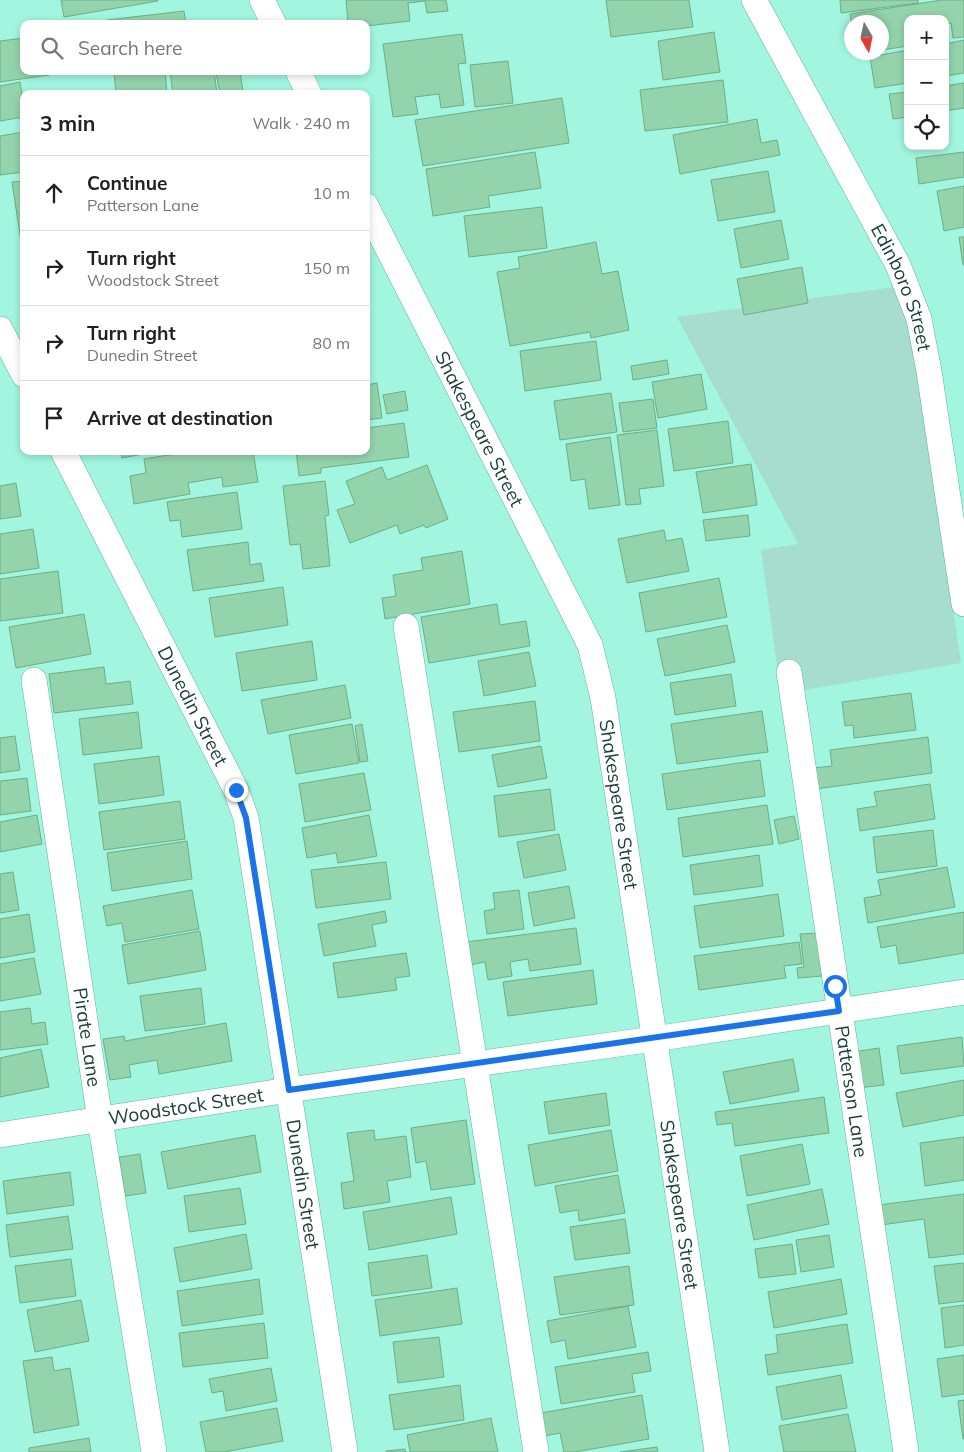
<!DOCTYPE html>
<meta charset="utf-8">
<style>
body{margin:0;font-family:Mulish,sans-serif;background:#f2f2f2;color:#202124}
.controls{position:absolute;right:15px;top:15px;display:grid;overflow:hidden;border-radius:10px;box-shadow:0 2px 8px #0003}
.controls button{width:45px;height:45px;display:grid;place-items:center;padding:0;border:0;border-bottom:1px solid #e0e0e0;background:#fff;color:#202124;font:25px sans-serif}
.compass{position:absolute;left:844px;top:15px;width:45px;height:45px;border-radius:50%;background:#fff;box-shadow:0 2px 8px #0003;rotate:171deg}
.stop{position:absolute;width:15px;height:15px;margin:-11px;border:4px solid #1a73e8;border-radius:50%;background:#fff}
.stop.end{background:#1a73e8;border-color:#fff;box-shadow:0 1px 5px #0008}
.list{margin:0;padding:0;list-style:none}
h2{display:flex;justify-content:space-between;align-items:center;height:65px;margin:0;padding:0 20px;font-size:21px}
h2 small{font-size:16px;font-weight:400;color:#757577}
.list li{display:grid;grid-template-columns:32px 1fr auto;gap:15px;align-items:center;box-sizing:border-box;height:75px;padding:0 20px;border-top:1px solid #e0e0e0}
.list b{display:block;font-size:19px;white-space:nowrap}
.list p{margin:0;font-size:16px;white-space:nowrap;color:#757577}
.list em{font-size:16px;font-style:normal;color:#757577}
.icon{flex:none;width:28px;height:28px;fill:none;stroke:currentColor;stroke-width:2;stroke-linecap:round;stroke-linejoin:round}
.map{position:relative;flex:none;width:964px;height:1452px;overflow:hidden}
.search{position:absolute;background:#fff;box-shadow:0 2px 8px #0003;left:20px;top:20px;width:350px;height:55px;display:flex;align-items:center;gap:12px;box-sizing:border-box;padding:0 18px;border-radius:10px;color:#757577;font-size:19px}
.panel{position:absolute;background:#fff;box-shadow:0 2px 8px #0003;left:20px;top:90px;width:350px;height:365px;border-radius:10px}
.map>svg:first-child{display:block}
.green{fill:#a6ddce}
.building{fill:#94d4ac;stroke:#6ead86}
.lines{fill:none;stroke-linecap:round;stroke-linejoin:round}
.minor-casing{stroke:#60b39f;stroke-width:26}
.minor{stroke:#fff;stroke-width:25}
.route{stroke:#1a73e8;stroke-width:6}
.labels{text-anchor:middle;dominant-baseline:central;stroke-width:5;stroke-linejoin:round;paint-order:stroke}
.street-label{font-size:19px;fill:#1d4038;stroke:#fff}
</style>
<div class="map">
<svg width="964" height="1452" viewBox="0 0 964 1452">
<rect width="100%" height="100%" fill="#a2f6e0"/>
<path class="green" d="M894,287L912,334L961,663L781,694L761,550L798,544L677,317Z"/>
<path class="building" d="M61,0H158V1L64,17Z
M346,0H446L448,11L427,13L425,1L408,3L410,21L366,26V24H348Z
M606,0H689L693,27L611,37Z
M840,0H918V3L841,13Z
M942,0H964V37L953,38L951,23L945,24V19H908V46L882,50V22H852V26L850,14Z
M184,11L186,24H108L107,20Z
M714,32L720,72L663,80L658,41Z
M462,34L466,63L458,64L464,105L441,108L439,94L415,97L418,114L393,117L383,44Z
M24,38V71H48L49,75L0,82V41Z
M964,40V73L945,76V44Z
M908,50V83L875,88L870,57Z
M508,61L513,103L475,107L470,65Z
M114,71H165L167,94H116Z
M170,71H214L217,93L173,94Z
M240,71L243,92L220,94L216,72Z
M723,80L728,122L645,131L640,90Z
M20,82L24,106V117L0,121V86Z
M964,83V108L945,111V86Z
M908,92V117L893,119L889,94Z
M562,98L569,143L423,166L415,120Z
M757,119L761,143L777,140L780,155L680,174L673,135Z
M24,132V172L0,175V136Z
M535,152L541,188L488,196L490,207L433,216L426,169Z
M964,152V177L919,184L916,158Z
M768,171L775,212L718,221L711,180Z
M24,181V261L12,182Z
M964,186V227L944,231L937,191Z
M542,207L547,248L469,257L464,216Z
M781,220L789,259L741,268L734,229Z
M959,237H964V265H963Z
M596,242L602,274L618,271L629,330L591,338L590,332L510,346L497,272L520,268L518,257Z
M802,267L808,303L744,315L737,279Z
M596,341L601,380L525,391L520,351Z
M667,360L669,374L633,380L631,366Z
M701,374L707,409L658,418L652,382Z
M377,383L382,418L366,420V385Z
M405,391L408,410L387,414L383,395Z
M611,393L617,432L560,440L554,401Z
M653,399L657,428L623,432L619,403Z
M728,421L733,463L674,471L668,429Z
M404,423L409,457L321,468V473L299,476L296,451H366V428Z
M657,430L664,486L639,489L641,504L626,505L617,435Z
M610,437L620,505L589,509L585,479L571,481L566,444Z
M121,451H159L122,458Z
M193,451H253L258,482L223,487L222,477L188,483L190,494L134,504L130,476L146,473L144,459Z
M751,464L757,505L703,513L696,472Z
M427,465L448,519L426,528L424,525L400,534L397,525L350,543L337,510L355,504L346,481L382,467L387,480Z
M325,481L329,515L325,516L330,566L303,569L300,544L290,545L283,486Z
M16,483L21,516L0,519V486Z
M237,492L242,529L182,537L180,520L170,521L167,502Z
M748,515L750,536L706,541L703,520Z
M33,529L39,568L0,574V534Z
M664,530L666,541L682,538L689,571L627,583L618,539Z
M248,542L250,565L261,563L264,581L193,591L187,550Z
M462,551L470,604L385,619L382,598L396,596L393,575L423,570L421,558Z
M58,571L63,613L0,621V579Z
M719,578L727,617L646,632L639,593Z
M283,587L288,625L215,637L209,598Z
M497,604L500,625L526,621L530,646L429,663L421,617Z
M84,614L91,654L16,668L9,627Z
M727,625L735,662L665,676L657,639Z
M312,641L317,680L242,691L236,653Z
M529,652L536,686L484,696L478,661Z
M104,667L106,684L130,681L133,704L54,713L49,674Z
M731,674L736,706L675,715L670,683Z
M345,685L351,718L268,734L261,700Z
M911,693L916,730L854,738L853,725L845,726L842,702Z
M535,701L540,741L459,752L453,712Z
M762,711L768,752L677,764L671,724Z
M138,712L142,748L83,755L79,719Z
M352,724L359,763L296,774L289,735Z
M362,724L368,761L360,762L355,726Z
M15,736L20,770L0,773V738Z
M928,737L932,773L816,789L814,768L832,766L830,750Z
M541,746L547,778L498,787L492,755Z
M159,756L164,795L99,804L94,764Z
M760,760L765,796L667,810L662,774Z
M364,773L371,810L305,822L299,784Z
M27,778L31,811L0,815V781Z
M930,784L935,819L860,831L857,809L877,806L874,792Z
M550,789L555,830L499,837L494,796Z
M180,801L185,839L104,850L99,812Z
M767,805L773,844L683,857L678,818Z
M37,815L42,844L0,852V822Z
M369,815L377,856L338,863L336,853L307,858L302,828Z
M794,816L799,839L779,844L774,820Z
M933,830L937,866L877,873L873,837Z
M559,834L566,870L524,878L517,842Z
M187,841L192,879L112,891L107,853Z
M759,855L763,886L694,895L690,865Z
M386,862L391,899L316,908L311,870Z
M947,867L955,907L868,923L864,898L881,895L878,880Z
M13,872L19,910L0,913V874Z
M569,886L575,918L534,926L528,893Z
M192,890L199,929L125,942L122,923L107,926L103,906Z
M519,890L524,929L487,934L484,911L495,909L493,893Z
M778,894L784,936L700,948L694,906Z
M385,911L387,922L372,925L376,946L324,956L318,924Z
M964,912V953L899,964L896,945L881,948L877,927Z
M29,914L35,952L0,958V919Z
M576,928L581,964L530,971L528,959L510,962L512,976L488,980L485,962L469,965L466,942Z
M200,931L206,970L128,984L122,945Z
M817,933L822,976L798,978L797,968L804,967L800,934Z
M799,942L802,964L784,966L786,978L699,990L694,956Z
M406,953L410,976L395,978L397,990L338,998L333,963Z
M34,958L41,994L0,1001V964Z
M593,970L597,1004L508,1016L503,982Z
M201,988L205,1024L145,1031L140,996Z
M30,1008L32,1024L45,1022L48,1044L0,1050V1012Z
M226,1023L232,1061L159,1074L157,1060L129,1065L131,1077L110,1080L103,1039L124,1036L125,1041Z
M962,1037L964,1066L901,1074L897,1046Z
M879,1048L884,1085L858,1088L853,1052Z
M41,1049L49,1087L0,1097V1058Z
M793,1059L799,1091L730,1104L723,1072Z
M964,1080V1115L903,1127L896,1093Z
M606,1093L610,1125L549,1134L544,1102Z
M824,1097L829,1133L735,1146L732,1123L717,1125L715,1112Z
M466,1120L475,1184L431,1190L426,1161L416,1163L411,1128Z
M374,1130L375,1140L406,1136L411,1177L387,1181L390,1202L344,1209L341,1183L354,1181L347,1133Z
M611,1130L618,1171L535,1186L528,1145Z
M255,1135L261,1172L168,1189L161,1152Z
M964,1137V1180L925,1186L920,1143Z
M802,1144L810,1184L747,1196L740,1156Z
M140,1154L146,1193L125,1196L119,1157Z
M70,1172L74,1205L7,1214L3,1181Z
M618,1175L625,1213L579,1221L578,1210L560,1213L555,1186Z
M240,1188L246,1224L189,1232L184,1196Z
M822,1189L829,1224L754,1240L747,1205Z
M964,1194V1254L929,1258L924,1219L881,1225L878,1205Z
M451,1197L457,1234L369,1250L363,1212Z
M68,1216L73,1249L10,1257L6,1225Z
M625,1219L630,1253L575,1260L570,1227Z
M246,1234L252,1269L180,1282L174,1248Z
M829,1235L834,1267L801,1272L796,1240Z
M792,1244L796,1274L759,1278L755,1249Z
M427,1255L432,1288L372,1296L368,1263Z
M71,1259L76,1296L20,1303L15,1266Z
M964,1263V1301L939,1304L934,1266Z
M629,1266L634,1305L560,1315L554,1277Z
M259,1279L263,1314L182,1326L177,1291Z
M841,1279L847,1314L774,1328L768,1292Z
M457,1288L462,1324L380,1336L375,1300Z
M81,1300L89,1341L35,1352L27,1310Z
M964,1305V1345L945,1348L941,1308Z
M628,1306L636,1347L568,1359L565,1340L551,1343L547,1321Z
M264,1323L268,1358L183,1367L179,1333Z
M847,1324L853,1363L768,1375L765,1355L778,1353L776,1335Z
M439,1337L444,1377L398,1383L393,1342Z
M648,1352L651,1371L632,1374L635,1392L561,1404L555,1367Z
M964,1355V1394L942,1397L937,1359Z
M52,1357L54,1371L70,1368L79,1425L34,1433L23,1361Z
M271,1368L277,1401L226,1411L223,1391L212,1393L209,1379Z
M841,1375L847,1408L782,1420L776,1387Z
M460,1385L464,1420L394,1430L389,1395Z
M642,1395L649,1439L575,1452H564L560,1433L540,1437L535,1414Z
M964,1400V1439H963L958,1401Z
M277,1408L283,1441L224,1452H206L200,1422Z
M848,1414L856,1452H784L779,1426Z
M491,1418L498,1452H410L407,1435Z
M89,1438L91,1452H29V1448Z
M657,1447L658,1452H620Z
M405,1449L406,1452H386V1451Z"/>
<g class="lines">
<defs>
<g id="minor">
<path d="M262,0L274,24"/>
<path id="s1" d="M754,0L898,265L919,319L929,371L964,604"/>
<path d="M298,71L309,94"/>
<path id="s2" d="M366,206L590,645L603,698L717,1452"/>
<path d="M0,329L24,375"/>
<path id="s3" d="M63,451L236,790L246,818L345,1452"/>
<path d="M406,626L536,1452"/>
<path id="s4" d="M789,672L906,1452"/>
<path id="s5" d="M34,680L100,1120L154,1452"/>
<path id="s6" d="M0,1135L289,1090L654,1039L964,992"/>
</g>
</defs>
<use href="#minor" class="minor-casing"/>
<use href="#minor" class="minor"/>
</g>
<g class="lines">
<path class="route" d="M236,790L246,818L289,1090L839,1011L835,986"/>
</g>
<g class="labels">
<g class="street-label">
<text stroke="none"><textPath href="#s1" startOffset="324">Edinboro Street</textPath></text>
<text stroke="none"><textPath href="#s2" startOffset="250">Shakespeare Street</textPath></text>
<text stroke="none"><textPath href="#s3" startOffset="286">Dunedin Street</textPath></text>
<text stroke="none"><textPath href="#s2" startOffset="655">Shakespeare Street</textPath></text>
<text stroke="none"><textPath href="#s5" startOffset="361">Pirate Lane</textPath></text>
<text stroke="none"><textPath href="#s4" startOffset="424">Patterson Lane</textPath></text>
<text stroke="none"><textPath href="#s6" startOffset="188">Woodstock Street</textPath></text>
<text stroke="none"><textPath href="#s3" startOffset="781">Dunedin Street</textPath></text>
<text stroke="none"><textPath href="#s2" startOffset="1060">Shakespeare Street</textPath></text>
</g>
</g>
</svg>
<div class="controls">
<button>+</button>
<button>−</button>
<button><svg class="icon" aria-label="locate" viewBox="0 0 24 24"><circle cx="12" cy="12" r="6"/><path d="M12 2v4M12 18v4M2 12h4M18 12h4"/></svg></button>
</div>
<svg class="compass" viewBox="-18 -18 36 36"><path d="M0-13l5 13h-10z" fill="#e53935"/><path d="M0 13l5-13h-10z" fill="#757577"/></svg>
<div class="stop" style="left:835px;top:986px"></div>
<div class="stop end" style="left:236px;top:790px"></div>
<div class="search"><svg class="icon" aria-label="search" viewBox="0 0 24 24"><circle cx="10" cy="10" r="6"/><path d="M15 15l6 6"/></svg>Search here</div>
<section class="panel">
<h2>3 min<small>Walk · 240 m</small></h2>
<ul class="list">
<li><svg class="icon" aria-label="ahead" viewBox="0 0 24 24"><path d="M12 20V5M6 11l6-6 6 6"/></svg><div><b>Continue</b><p>Patterson Lane</p></div><em>10 m</em></li>
<li><svg class="icon" aria-label="right" viewBox="0 0 24 24"><path d="M7 20v-9h11M14 6l5 5-5 5"/></svg><div><b>Turn right</b><p>Woodstock Street</p></div><em>150 m</em></li>
<li><svg class="icon" aria-label="right" viewBox="0 0 24 24"><path d="M7 20v-9h11M14 6l5 5-5 5"/></svg><div><b>Turn right</b><p>Dunedin Street</p></div><em>80 m</em></li>
<li><svg class="icon" aria-label="arrive" viewBox="0 0 24 24"><path d="M6 21V4h12l-3 4 3 4H6"/></svg><div><b>Arrive at destination</b></div></li>
</ul>
</section>
</div>
